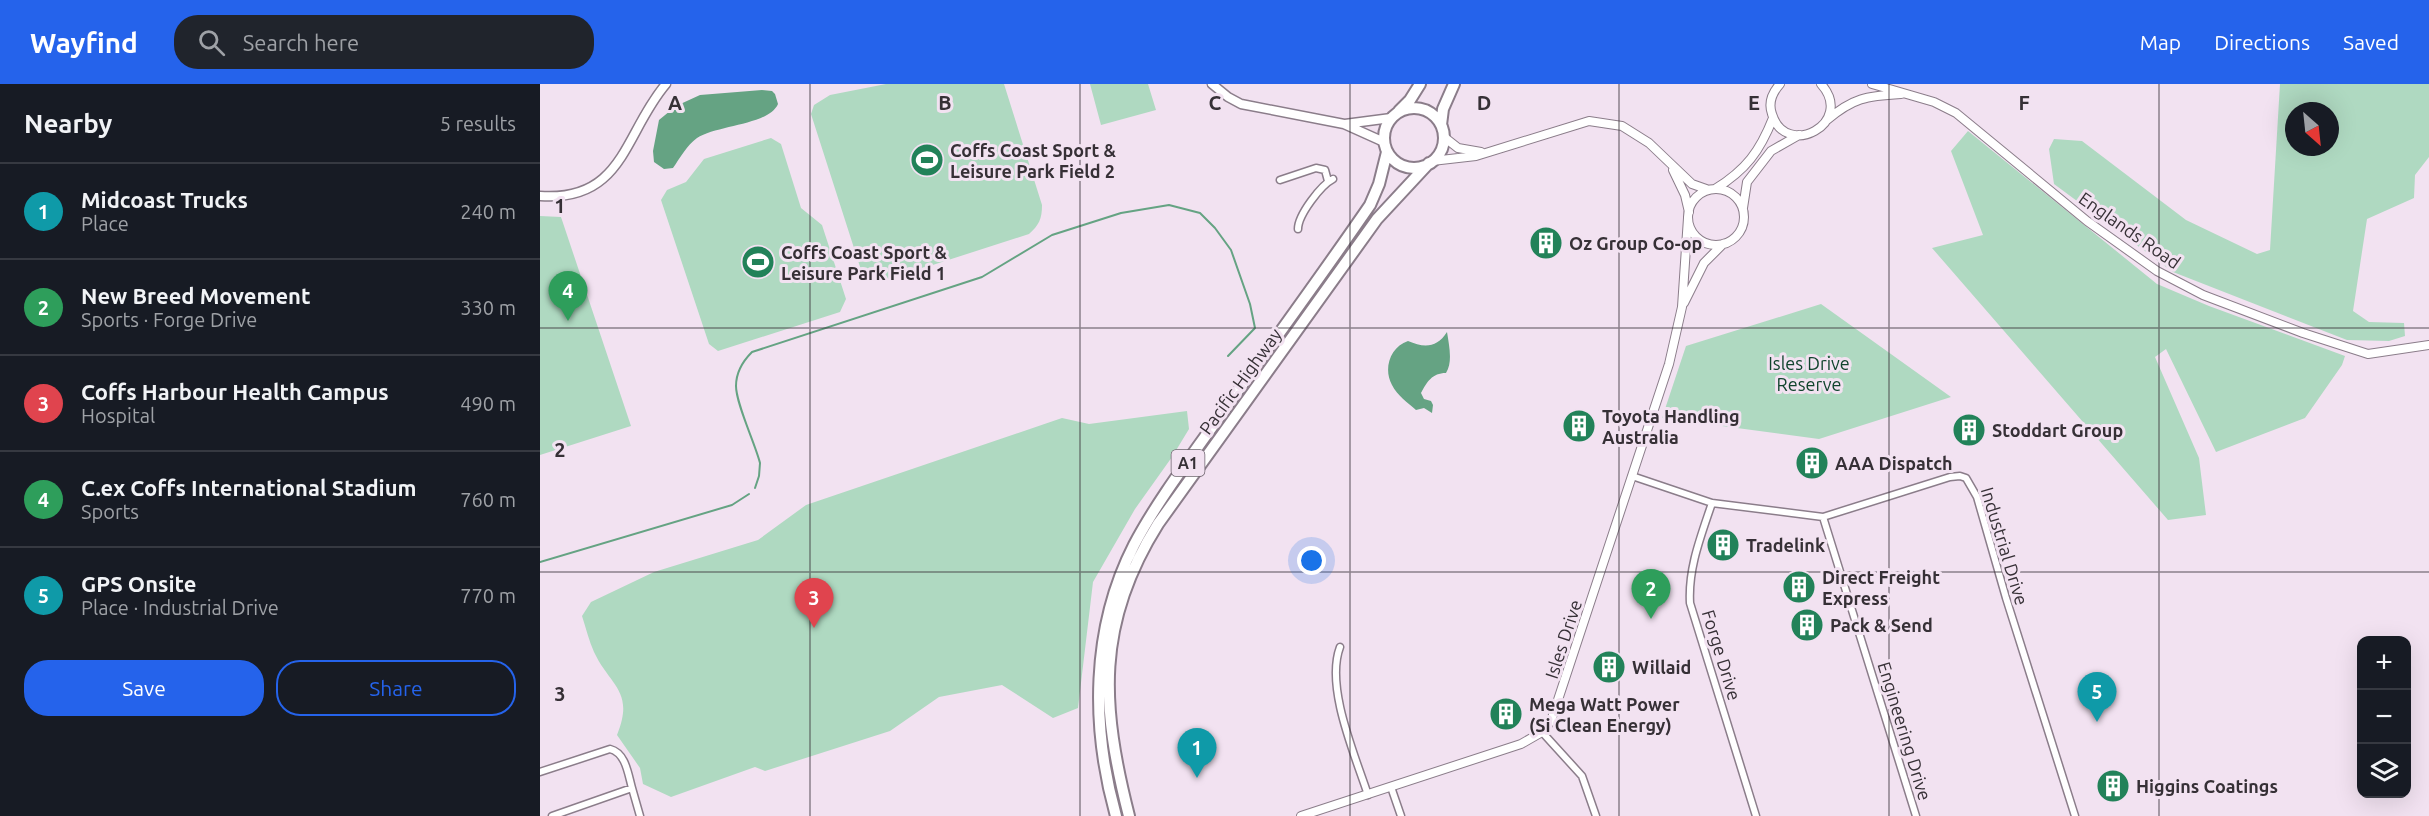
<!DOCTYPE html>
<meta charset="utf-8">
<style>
body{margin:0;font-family:Ubuntu,sans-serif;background:#20242c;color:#f1f3f6}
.controls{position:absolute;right:18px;bottom:18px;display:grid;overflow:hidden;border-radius:12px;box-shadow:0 6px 24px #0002}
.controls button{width:54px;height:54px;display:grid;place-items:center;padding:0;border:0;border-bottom:2px solid #363941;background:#171b24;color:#f1f3f6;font:30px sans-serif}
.compass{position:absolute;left:1745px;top:18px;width:54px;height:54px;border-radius:50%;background:#171b24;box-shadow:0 6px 24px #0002;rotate:153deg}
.you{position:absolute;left:772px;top:477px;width:21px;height:21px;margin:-15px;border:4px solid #fff;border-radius:50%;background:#1a73e8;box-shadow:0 0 0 9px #1a73e833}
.badge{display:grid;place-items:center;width:39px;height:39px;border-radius:50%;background:#2563eb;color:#fff;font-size:20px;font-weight:700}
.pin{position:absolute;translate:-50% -50px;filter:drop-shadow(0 2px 3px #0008)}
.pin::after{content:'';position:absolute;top:32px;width:21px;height:18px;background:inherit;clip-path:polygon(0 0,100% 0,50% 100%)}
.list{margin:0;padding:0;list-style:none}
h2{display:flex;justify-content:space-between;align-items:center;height:78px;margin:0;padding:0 24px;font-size:26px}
h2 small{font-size:20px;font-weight:400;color:#9ea1a6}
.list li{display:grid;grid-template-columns:39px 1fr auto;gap:18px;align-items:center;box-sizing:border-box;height:96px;padding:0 24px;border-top:2px solid #363941}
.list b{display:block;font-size:22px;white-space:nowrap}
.list p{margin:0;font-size:20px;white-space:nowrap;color:#9ea1a6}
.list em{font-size:20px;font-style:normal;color:#9ea1a6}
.actions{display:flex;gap:12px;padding:18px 24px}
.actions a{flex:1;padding:14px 0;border:2px solid #2563eb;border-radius:24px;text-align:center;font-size:21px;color:#2563eb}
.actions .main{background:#2563eb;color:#fff}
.icon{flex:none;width:33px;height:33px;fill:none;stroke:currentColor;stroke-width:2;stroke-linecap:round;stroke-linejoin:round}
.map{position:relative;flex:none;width:1889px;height:732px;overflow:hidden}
header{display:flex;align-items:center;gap:36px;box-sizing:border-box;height:84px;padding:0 30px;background:#2563eb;color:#fff}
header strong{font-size:28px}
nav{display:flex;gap:33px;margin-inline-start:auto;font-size:21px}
.search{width:420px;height:54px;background:#20242c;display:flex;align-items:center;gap:15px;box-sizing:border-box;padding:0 21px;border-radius:24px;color:#9ea1a6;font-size:22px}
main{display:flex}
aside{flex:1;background:#171b24}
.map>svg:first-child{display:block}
.green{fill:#afd9c1;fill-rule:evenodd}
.water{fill:#65a383}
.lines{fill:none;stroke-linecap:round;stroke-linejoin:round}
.stream{stroke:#65a383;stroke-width:2}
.minor-casing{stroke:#8b7d8a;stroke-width:9}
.tertiary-casing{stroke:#8b7d8a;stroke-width:10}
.secondary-casing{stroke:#8b7d8a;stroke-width:11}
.trunk-casing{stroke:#8b7d8a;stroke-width:14}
.minor{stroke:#fff;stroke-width:6}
.tertiary{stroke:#fff;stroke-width:8}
.secondary{stroke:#fff;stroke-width:8}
.trunk{stroke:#fff;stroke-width:10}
.grid{fill:none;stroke:#363036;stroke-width:1.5;stroke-opacity:0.55}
.labels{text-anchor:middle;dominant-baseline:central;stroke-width:6;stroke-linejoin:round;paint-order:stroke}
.shield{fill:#f2e2f1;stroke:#6e656e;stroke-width:1.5}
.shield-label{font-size:16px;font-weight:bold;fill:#363036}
.poi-label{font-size:18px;font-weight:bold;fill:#363036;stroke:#f2e2f1;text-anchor:start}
.street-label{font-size:18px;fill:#363036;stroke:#f2e2f1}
.park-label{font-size:18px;fill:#10442d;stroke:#f2e2f1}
.grid-label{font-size:20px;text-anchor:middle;font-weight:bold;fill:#363036;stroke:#f2e2f1;stroke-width:6;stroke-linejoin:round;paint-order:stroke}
</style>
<header>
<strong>Wayfind</strong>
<div class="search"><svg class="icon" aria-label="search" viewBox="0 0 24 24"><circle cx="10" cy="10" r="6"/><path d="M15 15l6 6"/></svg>Search here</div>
<nav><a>Map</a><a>Directions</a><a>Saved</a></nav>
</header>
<main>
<aside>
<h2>Nearby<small>5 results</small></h2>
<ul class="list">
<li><span class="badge" style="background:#0f9aa8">1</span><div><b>Midcoast Trucks</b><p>Place</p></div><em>240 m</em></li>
<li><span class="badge" style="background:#2e9e5b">2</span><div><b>New Breed Movement</b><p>Sports · Forge Drive</p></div><em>330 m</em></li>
<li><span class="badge" style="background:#e0444e">3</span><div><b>Coffs Harbour Health Campus</b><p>Hospital</p></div><em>490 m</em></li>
<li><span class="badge" style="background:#2e9e5b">4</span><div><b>C.ex Coffs International Stadium</b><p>Sports</p></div><em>760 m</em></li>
<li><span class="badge" style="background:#0f9aa8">5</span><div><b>GPS Onsite</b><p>Place · Industrial Drive</p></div><em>770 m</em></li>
</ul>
<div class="actions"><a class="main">Save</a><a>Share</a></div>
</aside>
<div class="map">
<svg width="1889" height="732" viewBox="0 0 1889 732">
<rect width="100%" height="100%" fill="#f2e2f1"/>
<path class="green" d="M346,0H464L502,121C502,135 499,141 489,150L343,197L331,195L322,189L271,30L274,21L290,11Z
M550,0H608L616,26L561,41Z
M1740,0H1889V73L1875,91L1874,114L1827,135L1813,227L1829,238L1864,239L1865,252L1849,257L1807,256L1633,188L1514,100L1509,65L1514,55L1542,57L1646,136L1717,170L1730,166ZM1754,27H1790V63H1754Z
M1428,47L1617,200L1669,222L1805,272L1802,281L1765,334L1676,368L1626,265L1615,273L1659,374L1666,431L1628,436L1392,164L1443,151L1411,67Z
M231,54L241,60L261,124L282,141L306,215L300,228L178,267L169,260L121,116L127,106L146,98L164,75Z
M0,132L21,133L91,342L0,371Z
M1281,220L1411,313L1279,355L1122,334L1146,262Z
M647,327L649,345L632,373L595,425L553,498L538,624L513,634L462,601L399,613L350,647L225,687L215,683L131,713L103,700L100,684L77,651C95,607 70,602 54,568C49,557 46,544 42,532L51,518L114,488L218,456L266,421L522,334L549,340Z"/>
<path class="water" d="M222,6L232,7L235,10L238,20C229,41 177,41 157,54C147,61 140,74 133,84L124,85L114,78L113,67L119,36L136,22L160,11Z
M907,248C909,261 913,278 906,289C892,289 887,298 881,309L884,315L891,317L893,321L892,329L884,324L876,326C868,319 857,311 852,301C843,285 850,263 868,257C884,264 897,264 907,248Z"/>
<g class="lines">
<path class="stream" d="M215,404L219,392L220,379C215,359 196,320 196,302C196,288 203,277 212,268L442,193L512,151L581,129L629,121L660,129L675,144L691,166L710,220L715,244L688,272
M0,478L192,421L209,410"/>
<defs>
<path id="minor" d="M740,96L776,84L785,86L788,97
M758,145C758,131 781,101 793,95
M1092,392L1172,419L1283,433L1410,393L1420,392L1426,394L1437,413L1466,514L1535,732
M1172,419C1161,452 1148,484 1150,519L1216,732
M1283,433L1376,732
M800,563C785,603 815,671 828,711
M1002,648L1042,692L1056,732
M0,688L70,665C86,669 88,690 92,704
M851,703L861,732
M12,732L92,704L100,732"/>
<path id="tertiary" d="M1240,0C1232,9 1228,19 1232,30C1246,76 1316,39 1281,0
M1332,0L1394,18L1416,29L1547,137L1617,187L1663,211L1763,249L1828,270L1889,261
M1287,36C1313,14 1326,12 1361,10
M904,53L918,64L941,68
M892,77L936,72L1049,37L1082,42L1109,59L1152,100L1169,106
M1133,86L1145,111L1149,128
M1175,105C1206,86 1220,67 1233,34
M1148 133a28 28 0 1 1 56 0a28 28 0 1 1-56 0Z
M1203,124L1207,98L1231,67L1259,51
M1144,219L1164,179L1183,160
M761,732L981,660L1002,648L1011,637L1129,280L1142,223L1148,134"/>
<path id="secondary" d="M672,0L688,13L701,20L804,40L844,58
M805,40L851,34
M0,112C84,118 84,49 126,0"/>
<path id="trunk" d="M844 54a30 30 0 1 1 60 0a30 30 0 1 1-60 0Z
M859,27L870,16L880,0
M901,41L903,25L914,0
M576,732C551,643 551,545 594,461C617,417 653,370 682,329C732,259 782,191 830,121L839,100L847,68
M589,732C561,622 555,540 618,440L837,135L889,79"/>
</defs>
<use href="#minor" class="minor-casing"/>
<use href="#tertiary" class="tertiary-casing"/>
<use href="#secondary" class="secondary-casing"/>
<use href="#trunk" class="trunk-casing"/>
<use href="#minor" class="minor"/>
<use href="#tertiary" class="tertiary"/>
<use href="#secondary" class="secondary"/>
<use href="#trunk" class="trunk"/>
</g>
<path class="grid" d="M270,0V732M540,0V732M810,0V732M1079,0V732M1349,0V732M1619,0V732M0,244H1889M0,488H1889"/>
<defs>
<symbol id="stadium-disc" viewBox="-11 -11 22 22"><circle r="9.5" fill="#228259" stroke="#f2e2f1"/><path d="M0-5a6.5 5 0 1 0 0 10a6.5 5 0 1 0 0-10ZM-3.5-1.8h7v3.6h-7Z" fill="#fff"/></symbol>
<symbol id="building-disc" viewBox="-11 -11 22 22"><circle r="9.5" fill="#228259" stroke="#f2e2f1"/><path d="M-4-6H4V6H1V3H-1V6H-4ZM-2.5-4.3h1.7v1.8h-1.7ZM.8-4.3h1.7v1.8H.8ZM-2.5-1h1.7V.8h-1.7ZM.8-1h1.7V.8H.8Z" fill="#fff"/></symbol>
</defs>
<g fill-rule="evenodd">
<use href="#stadium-disc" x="368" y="57" width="38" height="38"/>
<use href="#building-disc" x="987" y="140" width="38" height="38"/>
<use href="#stadium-disc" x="199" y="159" width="38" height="38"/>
<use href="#building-disc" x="1020" y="323" width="38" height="38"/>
<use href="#building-disc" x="1410" y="327" width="38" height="38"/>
<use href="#building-disc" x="1253" y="360" width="38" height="38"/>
<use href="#building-disc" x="1164" y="442" width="38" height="38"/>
<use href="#building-disc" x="1240" y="484" width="38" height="38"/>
<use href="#building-disc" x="1248" y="522" width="38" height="38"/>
<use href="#building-disc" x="1050" y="564" width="38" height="38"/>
<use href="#building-disc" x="947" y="611" width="38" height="38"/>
<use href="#building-disc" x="1554" y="683" width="38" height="38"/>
</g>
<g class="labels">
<rect class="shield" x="631.5" y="366" width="33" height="26" rx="4.5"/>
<g class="shield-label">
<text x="648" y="379">A1</text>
</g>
<g class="poi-label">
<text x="410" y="66">Coffs Coast Sport &amp;<tspan x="410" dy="21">Leisure Park Field 2</tspan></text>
<text x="1029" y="159">Oz Group Co-op</text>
<text x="241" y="168">Coffs Coast Sport &amp;<tspan x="241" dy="21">Leisure Park Field 1</tspan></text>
<text x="1062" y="332">Toyota Handling<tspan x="1062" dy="21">Australia</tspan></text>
<text x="1452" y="346">Stoddart Group</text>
<text x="1295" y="379">AAA Dispatch</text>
<text x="1206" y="461">Tradelink</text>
<text x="1282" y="493">Direct Freight<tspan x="1282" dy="21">Express</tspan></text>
<text x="1290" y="541">Pack &amp; Send</text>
<text x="1092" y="583">Willaid</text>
<text x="989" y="620">Mega Watt Power<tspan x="989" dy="21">(Si Clean Energy)</tspan></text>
<text x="1596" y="702">Higgins Coatings</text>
</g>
<g class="street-label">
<text transform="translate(1590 146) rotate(35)">Englands Road</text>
<text transform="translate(700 297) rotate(-54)">Pacific Highway</text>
<text transform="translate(1465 462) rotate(73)">Industrial Drive</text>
<text transform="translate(1023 555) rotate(-72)">Isles Drive</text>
<text transform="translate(1182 571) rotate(73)">Forge Drive</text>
<text transform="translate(1365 647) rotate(73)">Engineering Drive</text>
</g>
<g class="park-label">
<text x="1269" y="279">Isles Drive<tspan x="1269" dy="21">Reserve</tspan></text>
</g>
</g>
<g class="grid-label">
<text x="135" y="26">A</text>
<text x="405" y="26">B</text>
<text x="675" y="26">C</text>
<text x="944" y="26">D</text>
<text x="1214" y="26">E</text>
<text x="1484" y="26">F</text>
<text x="20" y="129">1</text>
<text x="20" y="373">2</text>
<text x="20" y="617">3</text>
</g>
</svg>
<div class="controls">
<button>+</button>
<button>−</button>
<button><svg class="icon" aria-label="layers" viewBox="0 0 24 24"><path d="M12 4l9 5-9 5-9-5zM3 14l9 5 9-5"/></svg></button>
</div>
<svg class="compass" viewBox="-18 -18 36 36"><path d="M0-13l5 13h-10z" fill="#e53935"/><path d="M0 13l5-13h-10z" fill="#9ea1a6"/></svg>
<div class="you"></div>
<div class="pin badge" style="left:657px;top:694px;background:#0f9aa8">1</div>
<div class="pin badge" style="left:1111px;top:535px;background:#2e9e5b">2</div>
<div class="pin badge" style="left:274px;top:544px;background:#e0444e">3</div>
<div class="pin badge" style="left:28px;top:237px;background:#2e9e5b">4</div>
<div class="pin badge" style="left:1557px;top:638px;background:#0f9aa8">5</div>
</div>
</main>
